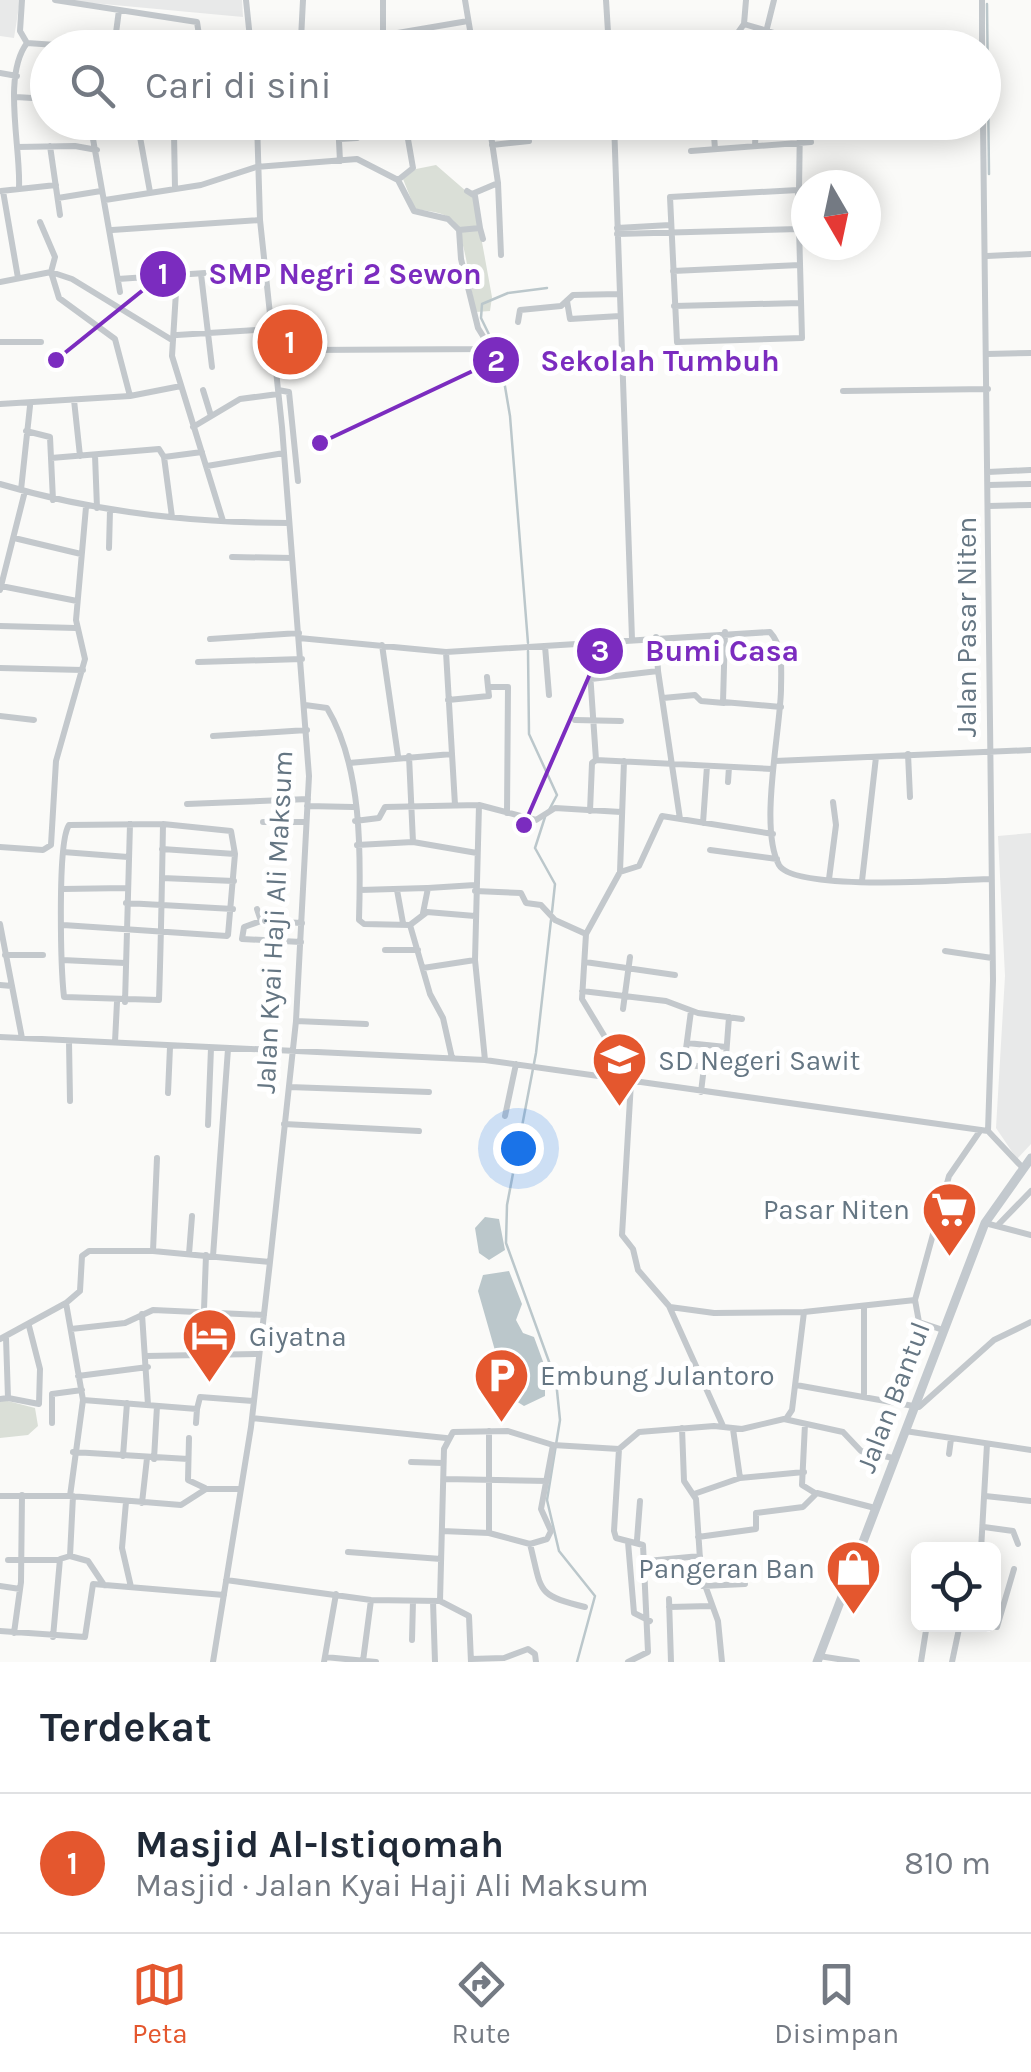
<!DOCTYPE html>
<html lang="id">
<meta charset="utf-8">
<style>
body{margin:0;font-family:Karla,sans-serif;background:#f2f2f3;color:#1f2937}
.controls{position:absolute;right:30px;bottom:30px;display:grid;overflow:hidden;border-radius:15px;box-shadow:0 5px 25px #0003}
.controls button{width:90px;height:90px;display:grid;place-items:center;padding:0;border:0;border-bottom:2px solid #e0e1e3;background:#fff;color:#1f2937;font:50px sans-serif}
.compass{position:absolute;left:791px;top:170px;width:90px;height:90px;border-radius:50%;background:#fff;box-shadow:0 5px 25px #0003;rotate:171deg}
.you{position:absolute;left:518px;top:1148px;width:35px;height:35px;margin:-25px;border:8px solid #fff;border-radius:50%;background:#1a73e8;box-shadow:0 0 0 15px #1a73e833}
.badge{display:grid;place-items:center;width:65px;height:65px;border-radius:50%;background:#e4572e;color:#fff;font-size:32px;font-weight:700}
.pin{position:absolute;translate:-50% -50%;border:5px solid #fff;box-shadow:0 2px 10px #0006}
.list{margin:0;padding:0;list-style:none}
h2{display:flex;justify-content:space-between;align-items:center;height:130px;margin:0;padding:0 40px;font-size:42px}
h2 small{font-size:32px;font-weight:400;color:#747a83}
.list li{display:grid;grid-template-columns:65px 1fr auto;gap:30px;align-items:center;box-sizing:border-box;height:140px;padding:0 40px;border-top:2px solid #e0e1e3}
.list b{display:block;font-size:38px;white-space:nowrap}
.list p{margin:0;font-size:32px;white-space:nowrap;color:#747a83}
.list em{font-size:32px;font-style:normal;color:#747a83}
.icon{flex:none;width:55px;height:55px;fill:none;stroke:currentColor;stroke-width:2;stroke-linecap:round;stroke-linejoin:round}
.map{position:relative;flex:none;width:1031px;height:1662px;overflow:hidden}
.search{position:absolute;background:#fff;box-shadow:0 5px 25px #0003;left:30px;right:30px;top:30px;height:110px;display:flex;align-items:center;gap:25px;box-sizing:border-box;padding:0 35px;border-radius:55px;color:#747a83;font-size:38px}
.sheet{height:270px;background:#fff}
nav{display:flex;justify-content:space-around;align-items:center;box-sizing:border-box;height:140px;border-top:2px solid #e0e1e3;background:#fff;font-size:28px;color:#747a83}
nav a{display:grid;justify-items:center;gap:5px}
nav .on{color:#e4572e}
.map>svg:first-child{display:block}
.built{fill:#e8e9e9}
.green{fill:#dadfd7}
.water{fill:#bbc7cb}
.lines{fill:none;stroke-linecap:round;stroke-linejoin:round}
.stream{stroke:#bbc7cb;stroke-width:2.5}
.minor{stroke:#c3c8cc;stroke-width:6}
.major{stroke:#c3c9ce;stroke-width:9}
.labels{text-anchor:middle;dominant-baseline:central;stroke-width:10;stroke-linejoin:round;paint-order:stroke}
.street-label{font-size:28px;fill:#657683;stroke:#fff}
.poi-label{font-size:28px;fill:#657683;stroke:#fff;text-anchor:start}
.leader{fill:none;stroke:#7b2cbf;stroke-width:4}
.callout-dot{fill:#7b2cbf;stroke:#fff;stroke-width:4}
.mark-label{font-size:30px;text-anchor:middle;font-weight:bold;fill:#fff}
.callout-label{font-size:30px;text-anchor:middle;font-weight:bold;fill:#7b2cbf;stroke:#fff;stroke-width:10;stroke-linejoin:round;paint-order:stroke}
</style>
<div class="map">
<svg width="1031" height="1662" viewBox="0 0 1031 1662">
<rect width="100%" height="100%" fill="#fafaf8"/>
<path class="built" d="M0,0H20L14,38L0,36Z
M60,0H242L243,17Z
M1031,833V1144L1017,1159L996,1128L1005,976L998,836Z"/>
<path class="green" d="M436,165L474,198L492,297L490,311L476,312C471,293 464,230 453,220C444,212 427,211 415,209L403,179L416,169Z
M4,1400L35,1408L38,1426L28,1435L0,1438V1402Z"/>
<path class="water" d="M485,1217L499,1219L505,1250L489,1260L479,1253L475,1228Z
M509,1271L522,1304L516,1320L523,1333L534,1337L545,1367V1396L524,1406L508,1396L478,1291L483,1275Z"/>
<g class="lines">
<path class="stream" d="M987,4L989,174
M528,643L510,416L500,357L481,318L482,304L508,293L547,288
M528,651L529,734L557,795L549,810
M545,817L535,848L555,884L552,912
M551,920L536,1053L507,1205L506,1243L556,1381L560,1420L547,1500L559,1551L595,1596L577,1662"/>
<path class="minor" d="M55,0L197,22L201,48
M246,0L251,48
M465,0L473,48
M606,0L609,48
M982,0V48
M744,24L794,39L802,48
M301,39L303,0
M250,42L336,44V48
M27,43L99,48
M336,44L383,34V0
M114,48L119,10
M382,48L380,36L468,21
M727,48L744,24L746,0
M762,48L774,0
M0,73L17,76
M16,97L48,99
M90,122L120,292
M144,122L140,137L150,192
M338,122L340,161
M489,122L498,183L501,255
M614,122L632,639
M713,122L715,149
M983,122L993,980L988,1131
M92,127L174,133L258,130
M174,133L175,189
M385,137L463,122
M339,139L357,138
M492,145L529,141
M50,146L60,215
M755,146L756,122
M17,147L75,146L97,150
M691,151L811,142
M398,180L413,168L405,122
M19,187C21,148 2,76 27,43L20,31L22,0
M798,190L802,338L677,342L670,197Z
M799,190L800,122
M1,191L56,185
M3,191L18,278
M467,191L475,196L480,228
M472,194L498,183
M58,198L101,191
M105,200L201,185L256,167L357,159L398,180L414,211L448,219L459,230L461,259L478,328L491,349L304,350
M40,222L55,257L51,272L59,298L115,339L130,396
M617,228L670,225
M112,230L260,220
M459,230L480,228L483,239
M617,234L799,229
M987,256L1031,254
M673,271L800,265
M201,274L212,367
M177,276L172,356L223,521
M118,279L264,269
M0,282L51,272L72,279L172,340
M567,301L570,319L620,316
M674,306L801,303
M518,322L520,310L561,306L573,295L619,294
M177,335L273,329
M0,342H41
M987,354L1031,353
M203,390L211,416
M278,390L289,392L298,481
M843,391L988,389
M74,400L80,456
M0,404L130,396L181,386
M193,427L240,399L278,394
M26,431L50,437L53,500
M95,455L97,508
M164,457L172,517
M51,458L159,449L164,457L202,452
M207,466L284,453
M988,472L1030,470
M0,484C94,512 190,523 289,523
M989,485L1031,484
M21,490L30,406
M989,506L1031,505
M14,538L81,554
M109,548L110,510
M232,557L292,558
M1,586L77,601
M0,590L25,491
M0,626L76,628
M725,632L723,702L781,707
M299,638L446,652L770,632C784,647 781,670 781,690C780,733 759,828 779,865C795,892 957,880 990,879
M210,639L299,633
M588,643L596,760L772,769
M382,645L398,756
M545,646L549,695
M446,652L455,805
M198,662L302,659
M0,668L83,670
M658,671L680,819
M487,677L488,687
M591,679L658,671L656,637
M663,698L695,695L701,701L724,703
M448,700L489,696L488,687H508L507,813
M305,705L327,708C362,766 361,853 359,920L364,924L410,925L430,994L443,1018L452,1058
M0,716L34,720
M575,720L621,721
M213,736L307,730
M908,754L910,797
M409,756L413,842
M775,761L1031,750
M349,763L452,754
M728,782L729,767
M187,804L308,799
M479,805L475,960L485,1060
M307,806L353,807
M590,811L592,763L596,760
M355,821L379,818L385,807L479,805L536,820L555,808L621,812
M263,822H306
M703,823L707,766
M357,845L413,842L477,853
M0,847L43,850L51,845L56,761L85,659L76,620L86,507
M162,849L235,854
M710,850L777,859
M63,852L128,857
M620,872L624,761
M162,878L234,881
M829,879L836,825L833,802
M862,881L876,757
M63,889L126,888
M360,890L427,888
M397,890L403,923
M475,891L521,893L526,903L541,905L555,920L586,934
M126,903L233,909
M257,909L261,921L302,923
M423,913L428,888L475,885
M261,921L244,927L242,939L301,942
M0,924L22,1038
M63,925L227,936L228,935L235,854L231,831L163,824L69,825C57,842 61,970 64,997L159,1000C161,941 162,883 163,824
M410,925L427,912L475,916
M385,950H418
M945,951L992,958
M5,955H43
M62,960L125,963
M585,962L675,975
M423,968L475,960
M0,985L12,986
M582,991L666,1001L698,1013L742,1019
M125,1002L130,824
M623,1009L630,957
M296,1021L366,1024
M0,1037L485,1060L988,1131L1022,1167
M69,1041L70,1101
M115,1042L117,1002
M687,1043L726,1047
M669,1062L739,1072
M684,1064L691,1011
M725,1070L729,1017
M616,1079L611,1047L582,999L586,934L620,872L639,866L662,816L773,834
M631,1082L622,1235L633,1249L638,1270L669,1306L723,1426
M289,1087L429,1092
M701,1092L704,1067
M168,1093L170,1047
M505,1116L516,1064
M284,1124L419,1131
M208,1125L211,1048
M985,1223L1031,1235
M997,1226L1031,1191
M153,1251L157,1158
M189,1254L192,1216
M213,1256L228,1049
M670,1307L714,1313L804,1312
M204,1310L206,1255
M142,1314L148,1405
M71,1329L125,1323L153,1310L264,1315
M943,1330L919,1322L915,1300L949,1176L980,1131
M0,1339L66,1303
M146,1356L259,1354
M78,1376L148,1367
M796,1385L919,1407L994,1340L1031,1322
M864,1394V1308
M8,1398L39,1404L40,1369L29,1326
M0,1399L8,1398L6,1338
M83,1400L197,1409L200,1397L253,1401
M252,1418L446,1438
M786,1419L792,1410L804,1312L915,1300
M52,1423V1394L82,1390
M196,1423L197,1409
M805,1424L802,1485L815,1493
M682,1428L684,1481L696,1499L701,1574L718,1621L722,1662
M733,1429L740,1478
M489,1431V1533
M905,1431L1031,1450
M189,1438L188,1480L205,1488
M619,1449L614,1531L616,1538L643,1545L648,1652L628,1662
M73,1452L188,1459
M949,1454L951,1439
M123,1456L127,1403
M154,1459L157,1406
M411,1462L443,1463
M444,1479L547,1481
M239,1489H206L181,1505L70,1496L83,1400L66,1303L80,1291L82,1256L89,1251H153L270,1262
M694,1494L740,1478L804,1472
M0,1496H70
M985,1496L1031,1501
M126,1502L122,1548L131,1587
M142,1503L147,1458
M984,1527L1013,1531L1018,1544
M442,1531L489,1533L530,1544L547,1539L551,1531L541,1509L553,1445
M698,1537L756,1529V1513L803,1507L817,1493L875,1508
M637,1540L640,1501
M628,1542L634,1613L650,1621
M530,1544C542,1591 535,1595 585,1607
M981,1550L987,1444
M348,1552L441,1559
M70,1556L88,1561L104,1585
M8,1560H60
M647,1561L700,1556
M226,1580L371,1600L440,1601L469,1616L471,1662
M0,1586L20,1589
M703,1586L745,1584
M669,1599L671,1662
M433,1601L435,1662
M440,1601L444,1449L453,1432L508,1431L553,1445L619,1449L639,1432L714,1426L742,1429L784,1419L843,1432L861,1451L893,1458
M669,1607L711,1606
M986,1624L997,1627L1014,1569
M0,1631L85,1637L93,1584L224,1595
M14,1633L21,1582L22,1495
M53,1637L60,1559L70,1556L73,1496
M412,1640L413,1601
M819,1656L857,1662
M325,1657L376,1662
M471,1659L504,1658L528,1649L535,1654L536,1662
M363,1661L371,1600
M213,1662L251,1427L270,1262L296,1021L309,776L282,427L260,220L257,122
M324,1662L336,1594
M921,1662L927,1624
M952,1662L960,1624"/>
<path class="major" d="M817,1662L985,1223L1031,1158"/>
</g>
<defs>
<symbol id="school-pin" viewBox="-11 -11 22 30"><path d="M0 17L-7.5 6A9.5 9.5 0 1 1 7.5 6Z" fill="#e4572e" stroke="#fff"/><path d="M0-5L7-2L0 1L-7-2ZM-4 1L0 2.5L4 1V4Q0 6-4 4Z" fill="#fff"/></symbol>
<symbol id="supermarket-pin" viewBox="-11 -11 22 30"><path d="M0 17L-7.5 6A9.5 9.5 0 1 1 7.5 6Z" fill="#e4572e" stroke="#fff"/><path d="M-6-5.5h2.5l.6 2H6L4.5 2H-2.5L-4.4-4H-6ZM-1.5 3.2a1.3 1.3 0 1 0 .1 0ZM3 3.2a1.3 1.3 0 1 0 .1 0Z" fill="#fff"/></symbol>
<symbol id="hotel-pin" viewBox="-11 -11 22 30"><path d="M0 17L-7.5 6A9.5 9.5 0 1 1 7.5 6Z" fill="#e4572e" stroke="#fff"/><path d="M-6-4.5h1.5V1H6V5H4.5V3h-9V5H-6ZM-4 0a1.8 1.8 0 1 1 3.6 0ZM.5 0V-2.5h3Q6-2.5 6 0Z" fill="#fff"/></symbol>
<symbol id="parking-pin" viewBox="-11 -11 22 30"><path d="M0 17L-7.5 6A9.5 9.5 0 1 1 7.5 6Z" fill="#e4572e" stroke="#fff"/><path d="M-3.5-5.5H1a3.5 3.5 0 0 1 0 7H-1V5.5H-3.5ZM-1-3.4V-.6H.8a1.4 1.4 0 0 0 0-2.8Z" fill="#fff"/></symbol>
<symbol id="shop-pin" viewBox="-11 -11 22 30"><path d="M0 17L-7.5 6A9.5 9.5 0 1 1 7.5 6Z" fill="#e4572e" stroke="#fff"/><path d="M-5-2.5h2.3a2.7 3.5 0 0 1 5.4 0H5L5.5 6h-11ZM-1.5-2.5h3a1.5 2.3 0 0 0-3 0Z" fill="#fff"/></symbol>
</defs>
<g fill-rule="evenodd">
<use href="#school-pin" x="588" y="1028" width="63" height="86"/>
<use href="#supermarket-pin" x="918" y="1178" width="63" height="86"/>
<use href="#hotel-pin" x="178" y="1304" width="63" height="86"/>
<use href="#parking-pin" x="470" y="1344" width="63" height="86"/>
<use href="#shop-pin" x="822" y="1536" width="63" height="86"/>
</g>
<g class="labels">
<g class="street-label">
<text transform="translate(966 627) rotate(-90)">Jalan Pasar Niten</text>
<text transform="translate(274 922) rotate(-87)">Jalan Kyai Haji Ali Maksum</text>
<text transform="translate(893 1397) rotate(-69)">Jalan Bantul</text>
</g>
<g class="poi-label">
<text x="658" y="1060">SD Negeri Sawit</text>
<text x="910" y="1209" text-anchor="end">Pasar Niten</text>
<text x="249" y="1336">Giyatna</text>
<text x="540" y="1375">Embung Julantoro</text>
<text x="815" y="1568" text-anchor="end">Pangeran Ban</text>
</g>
</g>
<path class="leader" d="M56 360L163 274M320 443L496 360M524 825L600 651"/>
<g class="callout-dot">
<circle cx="56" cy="360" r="10"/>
<circle cx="320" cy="443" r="10"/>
<circle cx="524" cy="825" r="10"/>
<circle cx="163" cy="274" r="25"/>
<circle cx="496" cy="360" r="25"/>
<circle cx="600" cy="651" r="25"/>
</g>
<g class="mark-label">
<text x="163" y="284">1</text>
<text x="496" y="371">2</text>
<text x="600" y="661">3</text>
</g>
<g class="callout-label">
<text x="345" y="284">SMP Negri 2 Sewon</text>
<text x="660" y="371">Sekolah Tumbuh</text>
<text x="722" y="661">Bumi Casa</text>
</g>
</svg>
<div class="controls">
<button><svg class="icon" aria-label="locate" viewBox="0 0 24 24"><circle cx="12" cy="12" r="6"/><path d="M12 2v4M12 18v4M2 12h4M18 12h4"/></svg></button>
</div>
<svg class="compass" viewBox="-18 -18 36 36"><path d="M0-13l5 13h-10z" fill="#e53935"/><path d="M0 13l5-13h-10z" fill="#747a83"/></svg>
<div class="you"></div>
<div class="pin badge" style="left:290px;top:342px">1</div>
<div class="search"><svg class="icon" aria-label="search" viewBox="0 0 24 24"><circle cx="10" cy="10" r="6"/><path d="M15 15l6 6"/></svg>Cari di sini</div>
</div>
<section class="sheet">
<h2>Terdekat<small></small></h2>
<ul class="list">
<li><span class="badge">1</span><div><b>Masjid Al-Istiqomah</b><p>Masjid · Jalan Kyai Haji Ali Maksum</p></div><em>810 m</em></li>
</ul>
</section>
<nav>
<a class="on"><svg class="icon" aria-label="map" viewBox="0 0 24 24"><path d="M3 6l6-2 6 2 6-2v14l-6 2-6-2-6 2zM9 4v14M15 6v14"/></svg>Peta</a>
<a><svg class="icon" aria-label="directions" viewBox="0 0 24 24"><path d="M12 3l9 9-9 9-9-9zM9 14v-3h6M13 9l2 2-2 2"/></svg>Rute</a>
<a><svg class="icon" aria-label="saved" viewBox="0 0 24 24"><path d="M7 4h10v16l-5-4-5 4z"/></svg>Disimpan</a>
</nav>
